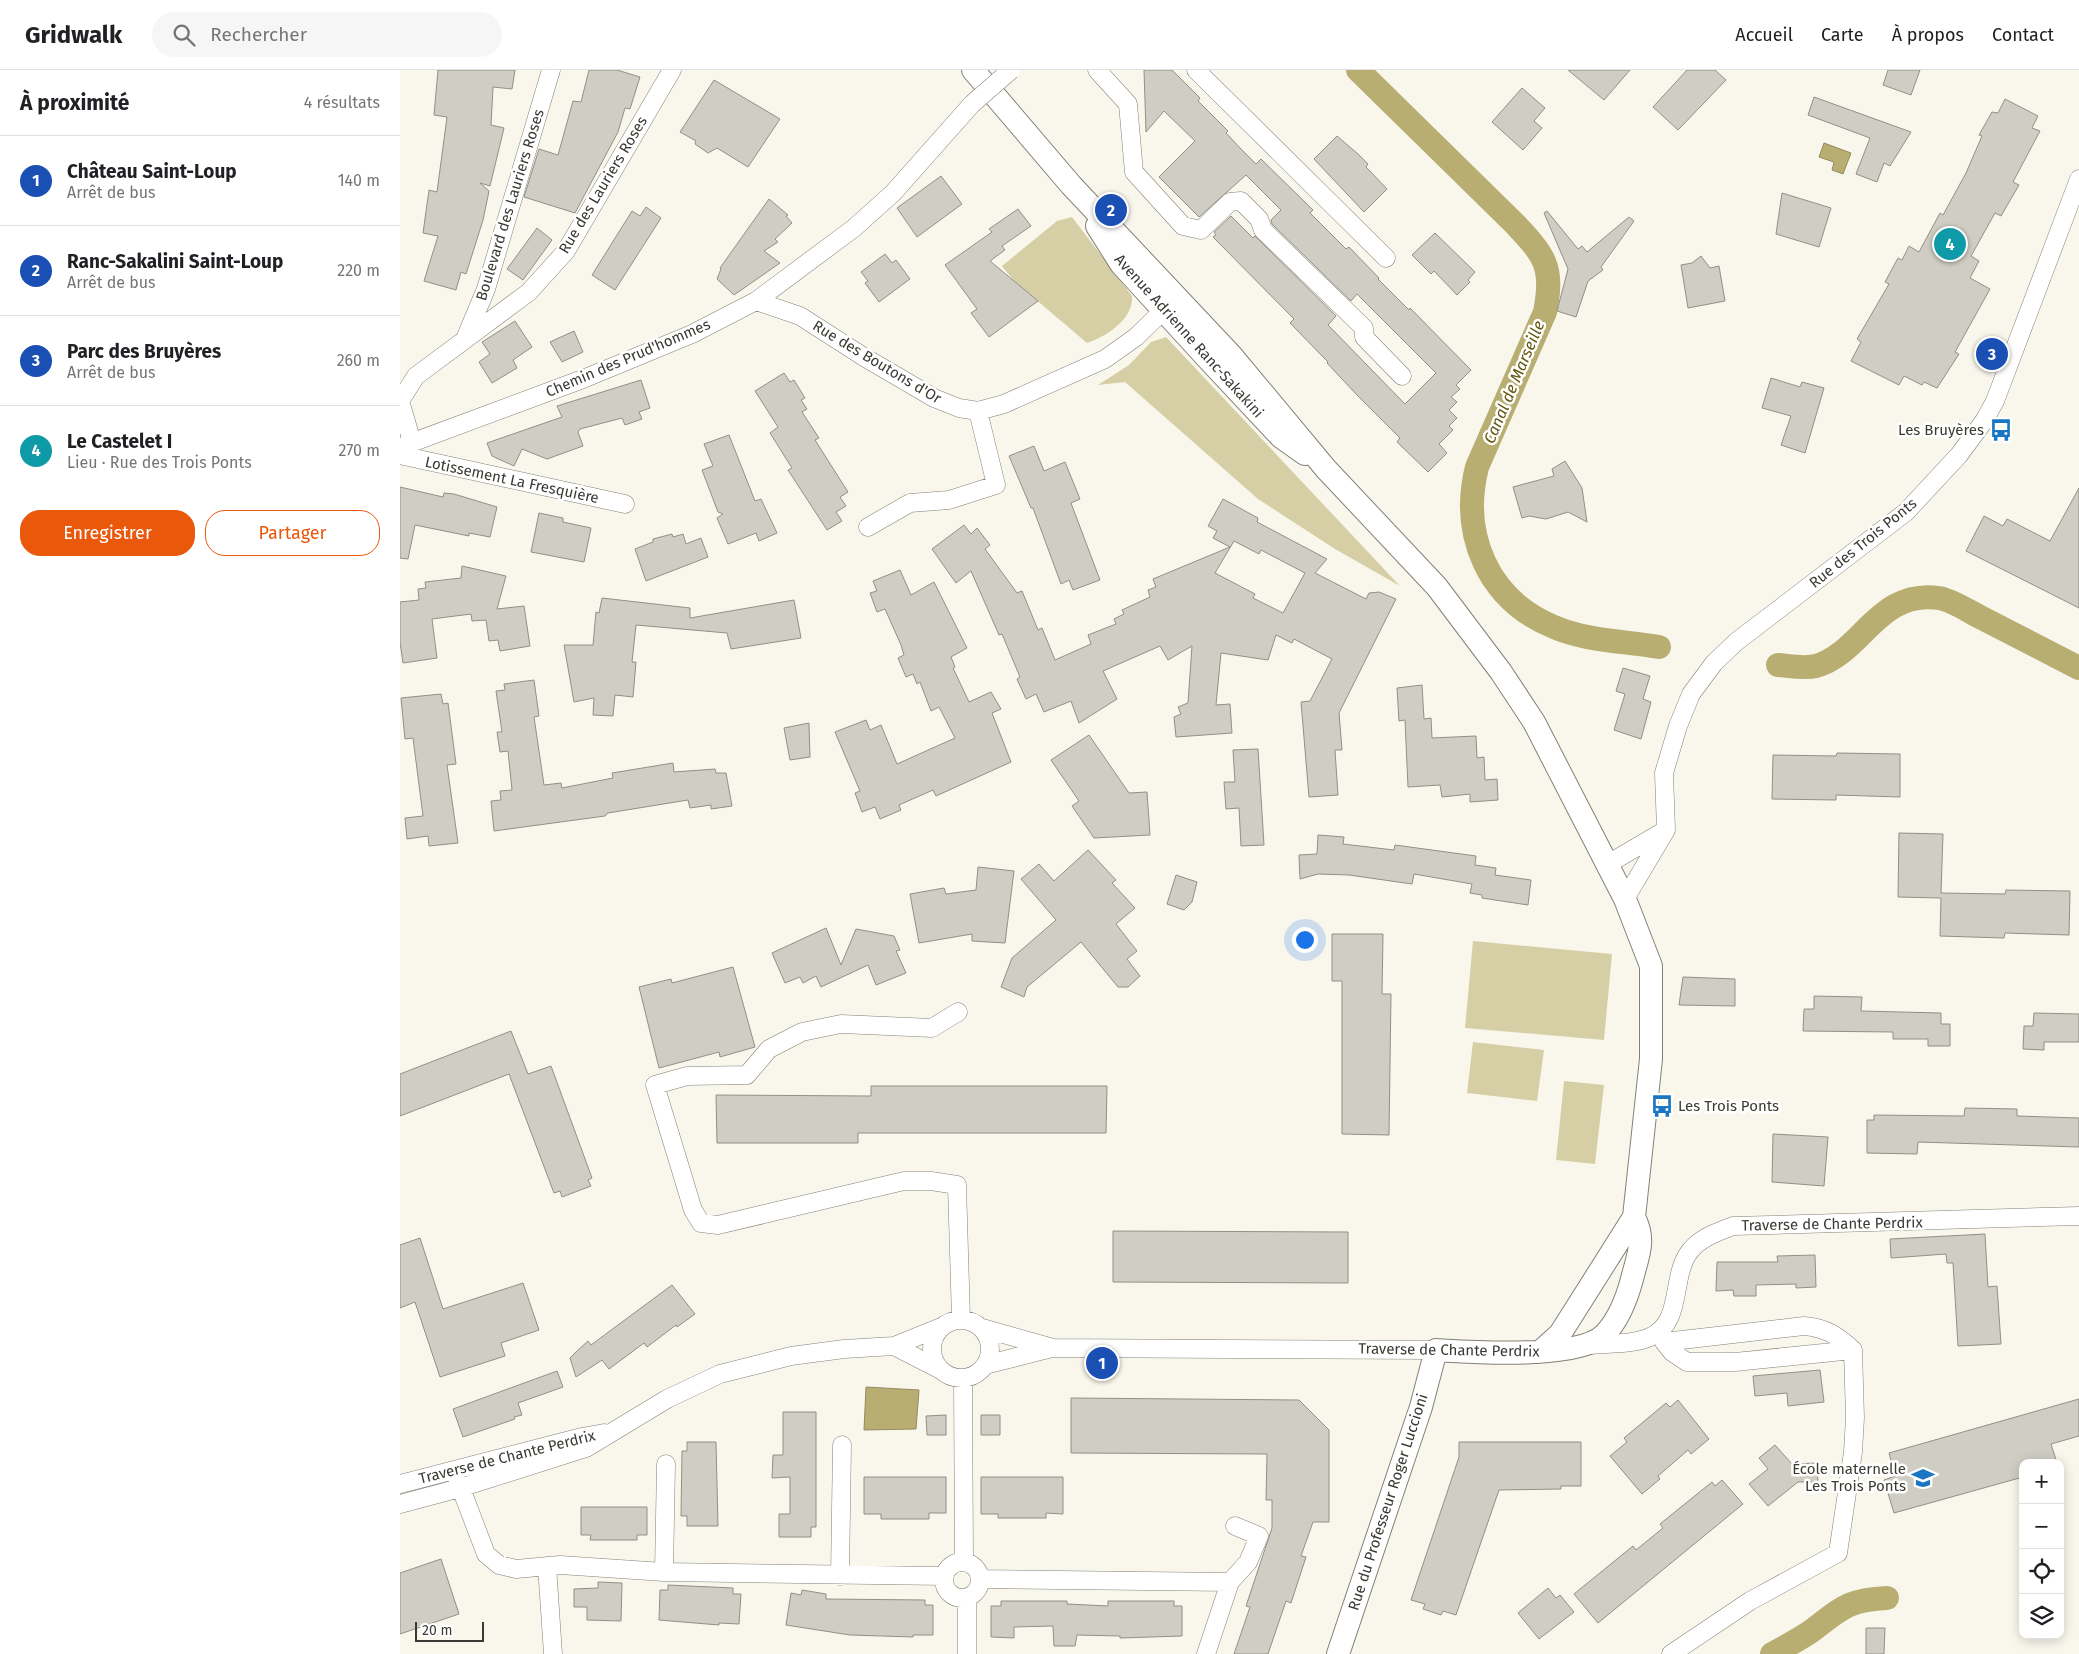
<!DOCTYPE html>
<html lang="fr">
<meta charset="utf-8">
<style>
body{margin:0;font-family:"Fira Sans",sans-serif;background:#f6f6f6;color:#202124}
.controls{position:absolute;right:15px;bottom:15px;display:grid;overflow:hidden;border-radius:10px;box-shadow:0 2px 12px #0003}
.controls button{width:45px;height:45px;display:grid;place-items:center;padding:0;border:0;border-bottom:1px solid #e0e0e0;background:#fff;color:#202124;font:25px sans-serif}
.scale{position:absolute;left:15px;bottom:12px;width:69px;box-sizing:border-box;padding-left:5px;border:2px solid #3a3a35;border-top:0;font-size:14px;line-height:18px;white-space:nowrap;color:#3a3a35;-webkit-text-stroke:4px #fff;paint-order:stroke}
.you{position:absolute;left:904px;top:869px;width:18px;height:18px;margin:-12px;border:4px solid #fff;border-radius:50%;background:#1a73e8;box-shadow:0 0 0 8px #1a73e833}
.badge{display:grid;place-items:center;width:32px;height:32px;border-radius:50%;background:#ea580c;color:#fff;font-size:16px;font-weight:700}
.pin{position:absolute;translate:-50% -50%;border:2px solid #fff;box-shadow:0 1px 5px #0006}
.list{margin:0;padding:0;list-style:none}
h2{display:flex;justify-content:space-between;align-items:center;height:65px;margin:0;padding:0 20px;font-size:21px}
h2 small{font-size:16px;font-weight:400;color:#757577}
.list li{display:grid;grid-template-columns:32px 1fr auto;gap:15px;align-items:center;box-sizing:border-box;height:90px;padding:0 20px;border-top:1px solid #e0e0e0}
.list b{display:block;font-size:19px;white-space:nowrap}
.list p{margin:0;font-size:16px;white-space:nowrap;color:#757577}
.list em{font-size:16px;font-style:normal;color:#757577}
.actions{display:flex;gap:10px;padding:15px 20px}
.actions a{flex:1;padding:11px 0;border:1px solid #ea580c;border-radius:20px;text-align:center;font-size:18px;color:#ea580c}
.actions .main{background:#ea580c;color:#fff}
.icon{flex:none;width:28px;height:28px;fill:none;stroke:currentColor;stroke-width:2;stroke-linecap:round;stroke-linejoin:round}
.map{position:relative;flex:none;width:1679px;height:1584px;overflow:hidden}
header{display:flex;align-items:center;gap:30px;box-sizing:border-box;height:70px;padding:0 25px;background:#fff;border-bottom:1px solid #e0e0e0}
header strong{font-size:24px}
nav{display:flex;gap:28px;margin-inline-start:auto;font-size:18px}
.search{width:350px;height:45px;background:#f6f6f6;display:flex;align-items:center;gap:12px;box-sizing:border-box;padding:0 18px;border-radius:28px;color:#757577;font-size:19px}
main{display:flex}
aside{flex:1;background:#fff}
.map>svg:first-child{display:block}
.green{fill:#d6cfa6}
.water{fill:#b9ae72;stroke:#938b60}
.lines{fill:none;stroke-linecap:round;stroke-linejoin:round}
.canal{stroke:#b9ae72;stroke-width:24}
.building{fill:#d0cec4;stroke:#929086;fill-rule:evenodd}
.minor-casing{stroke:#828177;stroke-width:19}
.tertiary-casing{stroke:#828177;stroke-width:24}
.minor{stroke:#fff;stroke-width:18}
.tertiary{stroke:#fff;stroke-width:22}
.minor-bridge-casing{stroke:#828177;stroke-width:19;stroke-linecap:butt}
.minor-bridge{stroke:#fff;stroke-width:18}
.labels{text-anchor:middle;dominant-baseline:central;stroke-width:5;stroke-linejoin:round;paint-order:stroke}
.street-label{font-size:15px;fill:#3a3a35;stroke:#fff}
.poi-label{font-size:15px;fill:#3a3a35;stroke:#fff;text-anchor:end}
.water-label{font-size:16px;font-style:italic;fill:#63570e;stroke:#fff}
</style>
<header>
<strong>Gridwalk</strong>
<div class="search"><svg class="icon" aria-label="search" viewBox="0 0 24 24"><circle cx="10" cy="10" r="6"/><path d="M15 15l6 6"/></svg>Rechercher</div>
<nav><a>Accueil</a><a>Carte</a><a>À propos</a><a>Contact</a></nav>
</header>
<main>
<aside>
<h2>À proximité<small>4 résultats</small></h2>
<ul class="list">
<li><span class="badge" style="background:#1a4fb4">1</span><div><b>Château Saint-Loup</b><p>Arrêt de bus</p></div><em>140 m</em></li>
<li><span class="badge" style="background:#1a4fb4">2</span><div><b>Ranc-Sakalini Saint-Loup</b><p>Arrêt de bus</p></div><em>220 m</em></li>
<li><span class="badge" style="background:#1a4fb4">3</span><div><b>Parc des Bruyères</b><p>Arrêt de bus</p></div><em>260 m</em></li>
<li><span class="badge" style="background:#0f9aa8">4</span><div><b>Le Castelet I</b><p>Lieu · Rue des Trois Ponts</p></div><em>270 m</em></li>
</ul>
<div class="actions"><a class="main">Enregistrer</a><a>Partager</a></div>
</aside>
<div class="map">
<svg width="1679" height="1584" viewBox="0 0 1679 1584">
<rect width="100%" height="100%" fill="#f9f7ec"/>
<path class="green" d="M672,147L732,226C734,249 706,267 687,273L614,211L602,196L657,151Z
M766,267L1000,516L935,479L858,429L725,312L698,315L729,295L751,272Z
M1073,871L1212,884L1204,970L1065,958Z
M1073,972L1144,980L1137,1031L1067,1023Z
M1164,1011L1204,1015L1195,1094L1156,1090Z"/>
<path class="water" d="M1424,73L1451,83L1443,104L1432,100L1434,92L1419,87Z
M466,1317L519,1320L516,1359L464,1360Z"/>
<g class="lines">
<path class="canal" d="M958,0L1115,154C1145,186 1154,197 1145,242L1077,397C1060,465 1088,530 1154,557C1186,571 1225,571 1259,577
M1378,595C1390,596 1404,599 1416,596C1462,583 1478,519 1539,528C1552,530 1568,541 1580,547C1613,564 1646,581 1679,598
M1372,1584C1385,1577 1398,1570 1410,1562C1441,1539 1446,1530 1487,1528"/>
</g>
<path class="building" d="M38,0H115L112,19L93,17L91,55L104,58L90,116L80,113L89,121L83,150L66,204L61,202L56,220L24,211L38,166L23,163L29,120L37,122L47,47L34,45Z
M189,0H217L240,7L230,39L225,38L218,62L175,143L124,127L139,79L158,85L173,31L181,32Z
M744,0H772L800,28L798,31L828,61L826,63L841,79L856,94L861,89L913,140L910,143L946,179L949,177L979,208L978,209L1009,240L1010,238L1071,300L1056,315L1060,319L1051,327L1057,332L1049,340L1057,348L1049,356L1053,360L1039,374L1047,383L1028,402L997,372L1000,368L957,325L927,293L928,292L890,253L894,249L813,167L816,165L814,162L831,146L853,168L855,166L936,246L928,255L1005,334L1036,303L957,224L951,231L872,154L871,150L881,140L846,105L799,147L759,107L795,71L764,41L746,62Z
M1168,0H1230L1204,30Z
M1287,0H1315L1326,10L1278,60L1253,37Z
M1488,0H1520L1511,25L1483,15Z
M314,10L380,49L348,97L317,78L308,83L295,74L296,71L280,62Z
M1122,18L1145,38L1134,51L1142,58L1123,80L1092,52Z
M1414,27L1511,62L1490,96L1484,93L1477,112L1456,104L1470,68L1408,45Z
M1605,29L1638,46L1632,58L1640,61L1613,112L1619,115L1601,146L1595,143L1571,186L1579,191L1570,208L1590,219L1555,282L1559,284L1537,318L1524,312L1522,315L1504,306L1499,315L1451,291L1461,272L1457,269L1489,214L1485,212L1498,188L1502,190L1509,176L1519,182L1540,143L1543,145L1566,103L1582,66L1579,65L1592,42L1598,43Z
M937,66L958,84L968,94L966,97L987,119L964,142L914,89Z
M541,106L562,134L517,167L497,138Z
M1382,123L1431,138L1419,177L1376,164Z
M369,129L388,145L386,146L392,153L375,169L378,172L364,181L380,193L334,225L317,209L321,199L320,198Z
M246,137L261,148L215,220L192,205L232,141L240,146Z
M618,139L631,156L602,176L605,180L590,191L638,231L589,267L571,243L577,239L545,195L592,162L589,159Z
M1147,141L1178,179L1182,176L1187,182L1229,147L1234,151L1201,197L1203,200L1188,211L1176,247L1157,241L1168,199L1144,143Z
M137,158L152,170L123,210L107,199Z
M1035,163L1075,202L1068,210L1070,212L1057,225L1034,201L1031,204L1012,185Z
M485,184L492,193L496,190L510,209L479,232L465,213L468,211L461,202Z
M1301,186L1310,198L1319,196L1325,231L1288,238L1281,195L1292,193Z
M115,251L132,277L113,290L117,298L92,313L79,292L90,284L82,272Z
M174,261L183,282L162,292L150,272Z
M384,303L390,312L394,310L405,328L401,330L407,339L402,342L419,368L415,370L448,422L440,427L446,436L436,442L442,451L427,460L388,400L392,398L370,363L378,357L355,321Z
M1371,308L1400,317L1402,312L1424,318L1405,383L1381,375L1391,346L1362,338Z
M241,310L250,338L239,342L242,349L225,355L222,348L180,359L178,362L183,376L147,389L122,379L114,396L92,386L87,373L162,347L157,336Z
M329,365L355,431L361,429L377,463L359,471L356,463L328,474L317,448L323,444L318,442L302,400L313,396L304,374Z
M634,376L644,401L665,392L680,429L671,433L700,510L673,520L669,510L661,514L633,438H631L609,386Z
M1165,391L1182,418L1187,452L1168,442L1146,449L1129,446L1122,448L1113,417L1154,406L1152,399Z
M0,417L43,427L44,423L54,424L97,437L90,467L69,463V466L15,455L8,489L0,488Z
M1679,418V538L1566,481L1584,446L1603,456L1607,449L1650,471Z
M823,429L858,448L857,452L927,489L915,503L966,529L969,523L979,522L996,529L939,643L942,680H935L938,725L909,727L901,632L910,631L932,589L894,569L892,573L876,565L868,590L821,583L816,635L830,634L832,663L776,667L774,647L781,644L778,637L788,633L792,576L768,590L760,576L703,601L717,629L679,653L671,631L644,642L636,624L626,629L617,609L620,607L602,564L599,565L571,501L556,513L532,479L564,455L571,464L577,458L590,475L585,479L617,523L622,521L638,560L642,558L655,590L691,574L688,565L716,554L714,549L724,544L722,540L750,527L748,520L756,517L753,509L830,477L813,468L817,461L808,456ZM834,471L859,484L861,480L905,503L883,543L853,528L855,524L815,503Z
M139,443L163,448V452L191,458L184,492L131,482Z
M272,464L273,467L283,464L286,474L301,468L308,487L246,511L235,479L253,472V469Z
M62,496L106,506L97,539L124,536L130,576L100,581L98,570L89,571L86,550L72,551L71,544L32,549L37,588L3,593L0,572V532L19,530L18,519L26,518L25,512L61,508Z
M500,500L511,525L534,512L567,578L551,587L555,597L553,598L569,632L591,622L601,639L592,643L611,692L536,726L533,720L499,735L501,740L480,749L475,737L462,742L455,723L460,721L435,662L466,650L470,660L481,655L497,694L555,668L539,637L531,641L520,612L517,614L513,604L506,607L498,588L504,585L501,575L485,539L477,542L470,523L477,521L473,511Z
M202,528L290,538V548L394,530L401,568L331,579L327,563L236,555L232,592H236L233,627L215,625L213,646L193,645L194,628L174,632L164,575H193L196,542L199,543Z
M1223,598L1250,606L1243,629L1251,632L1241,669L1214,660L1225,624L1216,621Z
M134,610L139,646L134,647L144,715L161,713L162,718L213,708L212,703L273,693L274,702L315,699L316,703H326L332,736L311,739V735L290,738L288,730L208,743L205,746L94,761L91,731L101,730L100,721L112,720L108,681L100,682L97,662H102L96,621L105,620L104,614Z
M1022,615L1024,649L1031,648L1032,668L1076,666L1077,688L1084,687L1085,710L1097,709L1098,730L1070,732V724L1042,727L1040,715L1008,717L1005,650L999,651L997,618Z
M41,624L43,634L48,633L56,694L47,695L58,773L29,776L28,766L7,769L5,748L23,746L13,668L5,669L1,628Z
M409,653L410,687L390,690L384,658Z
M689,665L729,723L747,722L750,765L694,768L672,736L679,731L651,690Z
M858,679L864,775L841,776L839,738L826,739L824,712H835L833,680Z
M1437,683L1500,684V727L1436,725V730L1372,729L1373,685L1436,686Z
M1499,763L1543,764L1541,823L1605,824L1606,820L1670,821L1669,865L1605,863L1604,868L1540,866L1541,828L1498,827Z
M918,765L944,767L943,774L994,780L995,775L1076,786L1075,795L1096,798L1095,805L1131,810L1128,835L1082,828V825L1070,823L1072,814L1014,804L1012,814L949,805L918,804L900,809L899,785L917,784Z
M688,780L716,810L712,813L735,838L716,854L737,881L727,889L740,906L728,917H718L681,872L627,917L624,927L601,917L612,888L656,850L621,809L639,794L654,811Z
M578,797L614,801L605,873L572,871V864L519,873L510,824L544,818L546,824L576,820Z
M776,805L797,812L792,832L784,840L767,834Z
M426,858L441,895L456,859L494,866L500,880L496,881L506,903L476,915L468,895L421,917L416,906L403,913L400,907L385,913L372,883Z
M932,864H983L982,924H991L989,1065L942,1064V911H932Z
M333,897L355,977L320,987L319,982L259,998L239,917L271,909L272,913Z
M1283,907L1335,909V936L1279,935Z
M1414,926L1462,927L1461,941L1541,943V954H1550V976H1528V969H1493V962L1403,961L1404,939H1414Z
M1634,943L1679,944V972H1644V980L1623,979L1624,956H1633Z
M111,961L128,1004L151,996L192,1108L188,1110L191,1116L162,1127L160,1121L154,1123L109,1004L0,1046V1004Z
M471,1016H707L706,1063H458V1073H317L316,1025L471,1026Z
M1565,1038L1617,1039V1046L1679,1048V1077L1518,1072L1517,1084L1467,1083V1050H1474V1045L1564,1046Z
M1373,1064L1428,1067L1424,1116L1372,1112Z
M713,1161L948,1162V1213L713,1212Z
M1585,1164L1588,1217L1597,1216L1601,1274L1558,1276L1553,1193H1547L1546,1184L1491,1188L1490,1169Z
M20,1168L43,1239L123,1213L139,1260L101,1273L105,1286L40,1307L15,1232L0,1238V1175Z
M1415,1185L1416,1217L1396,1218V1214L1356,1215V1226H1334L1333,1220L1316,1221L1317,1192H1378L1377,1186Z
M272,1215L295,1244L277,1257L276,1255L247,1277L244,1273L209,1299L202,1290L176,1307L170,1288L176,1282L188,1271L191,1275Z
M1420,1300L1424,1332L1388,1336L1387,1323L1355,1326L1353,1306Z
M157,1301L163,1317L118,1333L122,1345L114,1347L115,1349L63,1367L53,1339Z
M671,1328L899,1330L929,1360V1452H913L901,1486L906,1487L891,1533L886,1531L868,1584H834L850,1537L846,1536L872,1458V1430H866L867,1384L671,1383Z
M1679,1329V1366L1651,1374L1657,1393H1623V1407L1494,1443L1484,1410L1495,1406L1489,1383Z
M1278,1330L1309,1369L1291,1384L1288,1380L1258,1406L1260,1409L1242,1424L1210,1386L1227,1372L1224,1368L1266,1333L1270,1337Z
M383,1342H416V1457H411V1467H379V1444H390V1407L372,1408L373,1385H383Z
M546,1345V1365H527L526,1346Z
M581,1345H600V1365H581Z
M287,1372H316L318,1456H287V1446H281L282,1381H287Z
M1059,1372H1181V1416H1161V1419L1099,1420L1056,1545L1043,1541L1041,1545L1023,1539L1025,1534L1011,1530L1059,1387Z
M1375,1375L1392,1394L1417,1393L1418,1412H1398L1368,1436L1349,1414L1368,1399L1359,1388Z
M464,1407H546V1443H529V1449H481V1444H464Z
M581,1407H663V1444L646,1443V1448H598V1444H581Z
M1322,1410L1343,1434L1198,1553L1174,1524L1233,1476L1236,1480L1263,1458L1260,1454L1312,1412L1315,1416Z
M181,1437H247V1465H237V1470H190L191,1465H181Z
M41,1489L59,1544L0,1564V1503Z
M198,1512L222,1513L221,1551L187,1550V1537H174V1519L198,1518Z
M268,1515L333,1518V1524H341L339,1554L319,1553V1555L259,1550L260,1520H268Z
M1148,1518L1156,1528L1160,1525L1174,1542L1139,1569L1118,1543Z
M402,1520L426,1524V1529L525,1530V1535H533V1565H513V1567L450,1565L386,1555L391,1523L401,1525Z
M601,1531H667V1534L708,1536V1531H774V1536H782V1566L720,1568V1566L677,1565L675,1576H654L653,1556L614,1557V1568L591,1567V1536H601Z
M1466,1558H1485L1484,1584H1466Z"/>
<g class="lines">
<defs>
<path id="minor" d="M697,0L728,34L734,102L783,156L801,160L830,132L841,131L859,149L863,160L964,258V267L1002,306
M796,0L986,188
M356,231L400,246L464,287L534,328L559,338L578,341L604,334L705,289L736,267L773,231
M65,269L86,219L151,0
M12,372L0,331L16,306L129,222L166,181L272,0
M0,377L183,309L292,264L356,231L454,158L493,123L572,34
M0,385L225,434
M468,457L510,433L549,430L596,415L578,341
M1208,794L1264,761
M1225,829L1266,760L1264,703L1278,656L1291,624L1314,593L1336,572L1506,442L1559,385L1584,351L1595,331L1679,109
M558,942L532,958L441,954L402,962L369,979L347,1005L287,1006L255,1015L293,1140L301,1153L318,1155L504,1111H531L557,1115L561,1249
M532 1279a29 29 0 1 1 58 0a29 29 0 1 1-58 0Z
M582,1258L653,1278L1036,1280
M1261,1263L1264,1272L1272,1282L1287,1292H1335L1453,1280
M1264,1272L1404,1256C1426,1258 1437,1265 1453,1280L1455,1348L1453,1382L1438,1483L1350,1531L1271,1584
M1189,1275C1208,1273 1232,1275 1250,1267C1284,1252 1270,1206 1290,1181C1301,1167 1318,1162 1333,1156L1679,1146
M494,1276L539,1299
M585,1295L652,1278
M563,1308L564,1491
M54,1400L86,1484L99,1495L116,1499L160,1495L264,1502L544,1506
M0,1414L182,1367L204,1363
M0,1434L60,1418L186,1378L267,1329L320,1304L391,1286L444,1279L494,1276L541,1257
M544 1510a18 18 0 1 1 36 0a18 18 0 1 1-36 0Z
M147,1496L153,1584
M264,1502L266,1394
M440,1506L442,1375
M580,1509L830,1512
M567,1584V1527
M806,1584L830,1512L848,1492L859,1466L835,1456"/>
<path id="tertiary" d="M573,0L671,115L831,285L926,399L1037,517L1101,602L1134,652L1225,829L1251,896V989L1234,1147L1160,1264L1140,1282
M697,156L721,194L807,288L881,367L905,384
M938,1584L1021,1337L1036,1280C1072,1282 1180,1290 1205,1264C1218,1250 1227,1228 1232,1209C1238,1185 1246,1170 1234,1147"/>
</defs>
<use href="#minor" class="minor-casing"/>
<use href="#tertiary" class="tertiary-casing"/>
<use href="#minor" class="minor"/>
<use href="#tertiary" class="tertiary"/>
<defs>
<path id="minor-bridge" d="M572,34L611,0"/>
</defs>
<use href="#minor-bridge" class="minor-bridge-casing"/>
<use href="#minor-bridge" class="minor-bridge"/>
</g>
<defs>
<symbol id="bus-bare" viewBox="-9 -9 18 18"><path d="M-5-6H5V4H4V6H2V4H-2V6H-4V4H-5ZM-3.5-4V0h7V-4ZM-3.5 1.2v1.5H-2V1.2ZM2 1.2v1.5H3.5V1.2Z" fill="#1a76c3" stroke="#fff" stroke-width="2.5" paint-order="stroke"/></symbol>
<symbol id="school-bare" viewBox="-9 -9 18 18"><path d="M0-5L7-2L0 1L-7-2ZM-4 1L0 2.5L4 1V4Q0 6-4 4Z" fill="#1a76c3" stroke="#fff" stroke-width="2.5" paint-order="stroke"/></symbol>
</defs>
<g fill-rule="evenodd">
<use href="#bus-bare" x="1585" y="344" width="32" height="32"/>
<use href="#bus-bare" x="1246" y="1020" width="32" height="32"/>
<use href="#school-bare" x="1507" y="1392" width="32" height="32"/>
</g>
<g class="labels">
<g class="street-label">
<text transform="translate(203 115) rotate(-59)">Rue des Lauriers Roses</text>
<text transform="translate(110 135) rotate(-73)">Boulevard des Lauriers Roses</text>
<text transform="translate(789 266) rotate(48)">Avenue Adrienne Ranc-Sakakini</text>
<text transform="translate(228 288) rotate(-23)">Chemin des Prud'hommes</text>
<text transform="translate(477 292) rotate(31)">Rue des Boutons d'Or</text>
<text transform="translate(112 410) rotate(12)">Lotissement La Fresquière</text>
<text transform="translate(1463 473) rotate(-39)">Rue des Trois Ponts</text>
<text transform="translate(1432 1154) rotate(-1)">Traverse de Chante Perdrix</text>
<text transform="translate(1049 1280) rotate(1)">Traverse de Chante Perdrix</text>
<text transform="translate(107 1387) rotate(-14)">Traverse de Chante Perdrix</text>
<text transform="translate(988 1432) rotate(-72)">Rue du Professeur Roger Luccioni</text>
</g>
<g class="poi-label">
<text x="1584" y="360">Les Bruyères</text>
<text x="1278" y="1036" text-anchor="start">Les Trois Ponts</text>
<text x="1506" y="1399">École maternelle<tspan x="1506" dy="17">Les Trois Ponts</tspan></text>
</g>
<g class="water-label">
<text transform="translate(1114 312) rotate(-67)">Canal de Marseille</text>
</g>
</g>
</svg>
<div class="controls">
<button>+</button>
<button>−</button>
<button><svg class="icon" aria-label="locate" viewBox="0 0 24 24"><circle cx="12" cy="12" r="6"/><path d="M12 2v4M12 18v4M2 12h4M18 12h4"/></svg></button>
<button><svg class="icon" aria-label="layers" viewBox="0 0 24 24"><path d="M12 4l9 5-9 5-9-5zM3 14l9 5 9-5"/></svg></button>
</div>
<div class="scale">20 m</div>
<div class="you"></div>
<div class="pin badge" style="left:702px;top:1293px;background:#1a4fb4">1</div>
<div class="pin badge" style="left:711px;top:140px;background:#1a4fb4">2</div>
<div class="pin badge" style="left:1592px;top:284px;background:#1a4fb4">3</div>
<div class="pin badge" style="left:1550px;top:174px;background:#0f9aa8">4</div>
</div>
</main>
